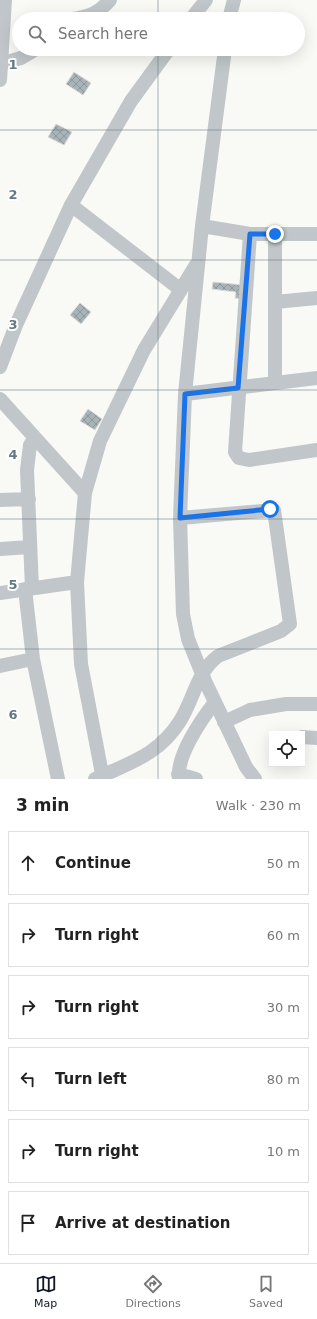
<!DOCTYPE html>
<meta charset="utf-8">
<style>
body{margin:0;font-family:"DejaVu Sans",sans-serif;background:#f2f2f2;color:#222}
.controls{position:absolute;right:12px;bottom:12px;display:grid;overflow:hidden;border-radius:0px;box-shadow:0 4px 16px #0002}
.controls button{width:36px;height:36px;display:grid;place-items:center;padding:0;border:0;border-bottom:1px solid #e0e0e0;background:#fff;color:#222;font:20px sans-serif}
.stop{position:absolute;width:12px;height:12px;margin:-9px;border:3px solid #1a73e8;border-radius:50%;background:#fff}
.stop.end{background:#1a73e8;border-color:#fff;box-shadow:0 1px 4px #0008}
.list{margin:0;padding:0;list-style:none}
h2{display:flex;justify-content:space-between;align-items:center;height:52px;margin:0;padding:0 16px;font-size:17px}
h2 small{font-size:13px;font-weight:400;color:#767676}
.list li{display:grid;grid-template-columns:26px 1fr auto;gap:12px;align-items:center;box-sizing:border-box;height:64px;margin:0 8px 8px;padding:0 8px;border:1px solid #e0e0e0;border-radius:0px}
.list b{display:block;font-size:15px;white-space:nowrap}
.list em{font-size:13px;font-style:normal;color:#767676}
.icon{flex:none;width:22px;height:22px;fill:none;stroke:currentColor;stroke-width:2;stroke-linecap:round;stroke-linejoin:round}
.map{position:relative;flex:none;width:317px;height:779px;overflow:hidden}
.search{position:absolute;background:#fff;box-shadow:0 4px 16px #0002;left:12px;right:12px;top:12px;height:44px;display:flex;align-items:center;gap:10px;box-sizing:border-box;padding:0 14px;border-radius:22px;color:#767676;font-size:15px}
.sheet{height:484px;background:#fff}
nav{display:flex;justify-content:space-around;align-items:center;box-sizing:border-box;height:56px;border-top:1px solid #e0e0e0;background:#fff;font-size:11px;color:#767676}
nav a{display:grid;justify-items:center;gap:2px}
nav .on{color:#111827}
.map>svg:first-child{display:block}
.building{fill:url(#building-cross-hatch);stroke:#dbdbd9}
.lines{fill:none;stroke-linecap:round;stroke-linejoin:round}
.minor{stroke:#c0c6c9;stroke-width:14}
.route{stroke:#1a73e8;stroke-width:5}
.grid{fill:none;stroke:#637983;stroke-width:1;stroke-opacity:0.55}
.grid-label{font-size:13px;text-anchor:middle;font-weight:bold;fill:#637983;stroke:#fff;stroke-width:4;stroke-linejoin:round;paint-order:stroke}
</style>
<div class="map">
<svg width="317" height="779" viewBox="0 0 317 779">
<defs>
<pattern id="building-cross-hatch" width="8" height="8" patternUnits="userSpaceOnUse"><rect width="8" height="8" fill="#a9b4b9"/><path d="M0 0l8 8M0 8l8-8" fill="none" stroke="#8d979c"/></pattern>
</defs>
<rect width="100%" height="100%" fill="#f9f9f6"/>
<path class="building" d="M74,72L91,83L83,95L66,84Z
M56,124L72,132L64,145L48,137Z
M213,282L243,285L242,299L235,298L236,292L212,289Z
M80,303L91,312L81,324L70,315Z
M88,409L102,419L95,430L80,421Z"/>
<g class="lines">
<path class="minor" d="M73,19C90,16 99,13 110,0
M191,19L206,0
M229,19L234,0
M225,49L202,226L185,394L180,518L183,614L188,639L205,681L246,767L255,779
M0,64L21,58L36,49
M0,80L5,0
M71,205L181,290
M202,226L250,234H317
M250,234L235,452L239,458L249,460L317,450
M275,234V383
M275,302L317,298
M0,367L16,325L71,205L131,101L169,49
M185,394L317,378
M0,399L85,493
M0,500L29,499
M0,549L30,547
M32,588L27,470L30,445L35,438
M25,589L33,659L58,779
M0,593L77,582
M0,666L33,659
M224,722L250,710L286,704H317
M302,737L317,738
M178,774L196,779
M95,779C129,763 159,755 180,721C194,699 196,673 218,656L281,631L290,624L274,510L180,518
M103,779L81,664L77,582L85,493L100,441L144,350L196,265
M179,779C176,756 201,720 215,702"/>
</g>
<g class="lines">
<path class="route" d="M270,509L180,518L185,394L238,388L250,234H275"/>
</g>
<path class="grid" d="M158,0V19M158,49V779M0,130H317M0,260H317M0,390H317M0,519H317M0,649H317"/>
<g class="grid-label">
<text x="13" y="69">1</text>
<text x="13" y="199">2</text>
<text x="13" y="329">3</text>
<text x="13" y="459">4</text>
<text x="13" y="589">5</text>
<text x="13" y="719">6</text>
</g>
</svg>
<div class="controls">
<button><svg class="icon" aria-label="locate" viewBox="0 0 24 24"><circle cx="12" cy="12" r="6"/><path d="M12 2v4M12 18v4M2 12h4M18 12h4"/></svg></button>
</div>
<div class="stop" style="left:270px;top:509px"></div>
<div class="stop end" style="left:275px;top:234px"></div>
<div class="search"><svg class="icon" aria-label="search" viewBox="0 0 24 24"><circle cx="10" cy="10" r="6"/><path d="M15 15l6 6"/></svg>Search here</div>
</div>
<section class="sheet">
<h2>3 min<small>Walk · 230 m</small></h2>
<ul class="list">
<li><svg class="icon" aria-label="ahead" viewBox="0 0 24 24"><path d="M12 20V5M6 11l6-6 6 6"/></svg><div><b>Continue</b></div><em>50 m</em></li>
<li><svg class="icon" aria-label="right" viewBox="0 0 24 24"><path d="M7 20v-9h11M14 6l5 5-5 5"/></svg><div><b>Turn right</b></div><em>60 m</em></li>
<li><svg class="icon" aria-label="right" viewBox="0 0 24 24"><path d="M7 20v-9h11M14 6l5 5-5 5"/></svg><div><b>Turn right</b></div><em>30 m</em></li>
<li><svg class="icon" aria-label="left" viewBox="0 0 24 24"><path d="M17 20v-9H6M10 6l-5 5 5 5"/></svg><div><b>Turn left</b></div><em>80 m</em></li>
<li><svg class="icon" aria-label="right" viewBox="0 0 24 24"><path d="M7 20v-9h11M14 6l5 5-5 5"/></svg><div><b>Turn right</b></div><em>10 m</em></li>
<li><svg class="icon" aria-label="arrive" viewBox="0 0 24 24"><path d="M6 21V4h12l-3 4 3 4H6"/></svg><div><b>Arrive at destination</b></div></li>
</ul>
</section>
<nav>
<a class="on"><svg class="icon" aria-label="map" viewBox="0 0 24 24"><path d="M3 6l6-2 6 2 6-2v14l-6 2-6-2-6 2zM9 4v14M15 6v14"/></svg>Map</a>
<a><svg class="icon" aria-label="directions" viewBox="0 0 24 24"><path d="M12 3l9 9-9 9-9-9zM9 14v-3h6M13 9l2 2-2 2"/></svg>Directions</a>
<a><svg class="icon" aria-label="saved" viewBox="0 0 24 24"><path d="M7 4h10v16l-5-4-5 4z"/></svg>Saved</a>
</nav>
